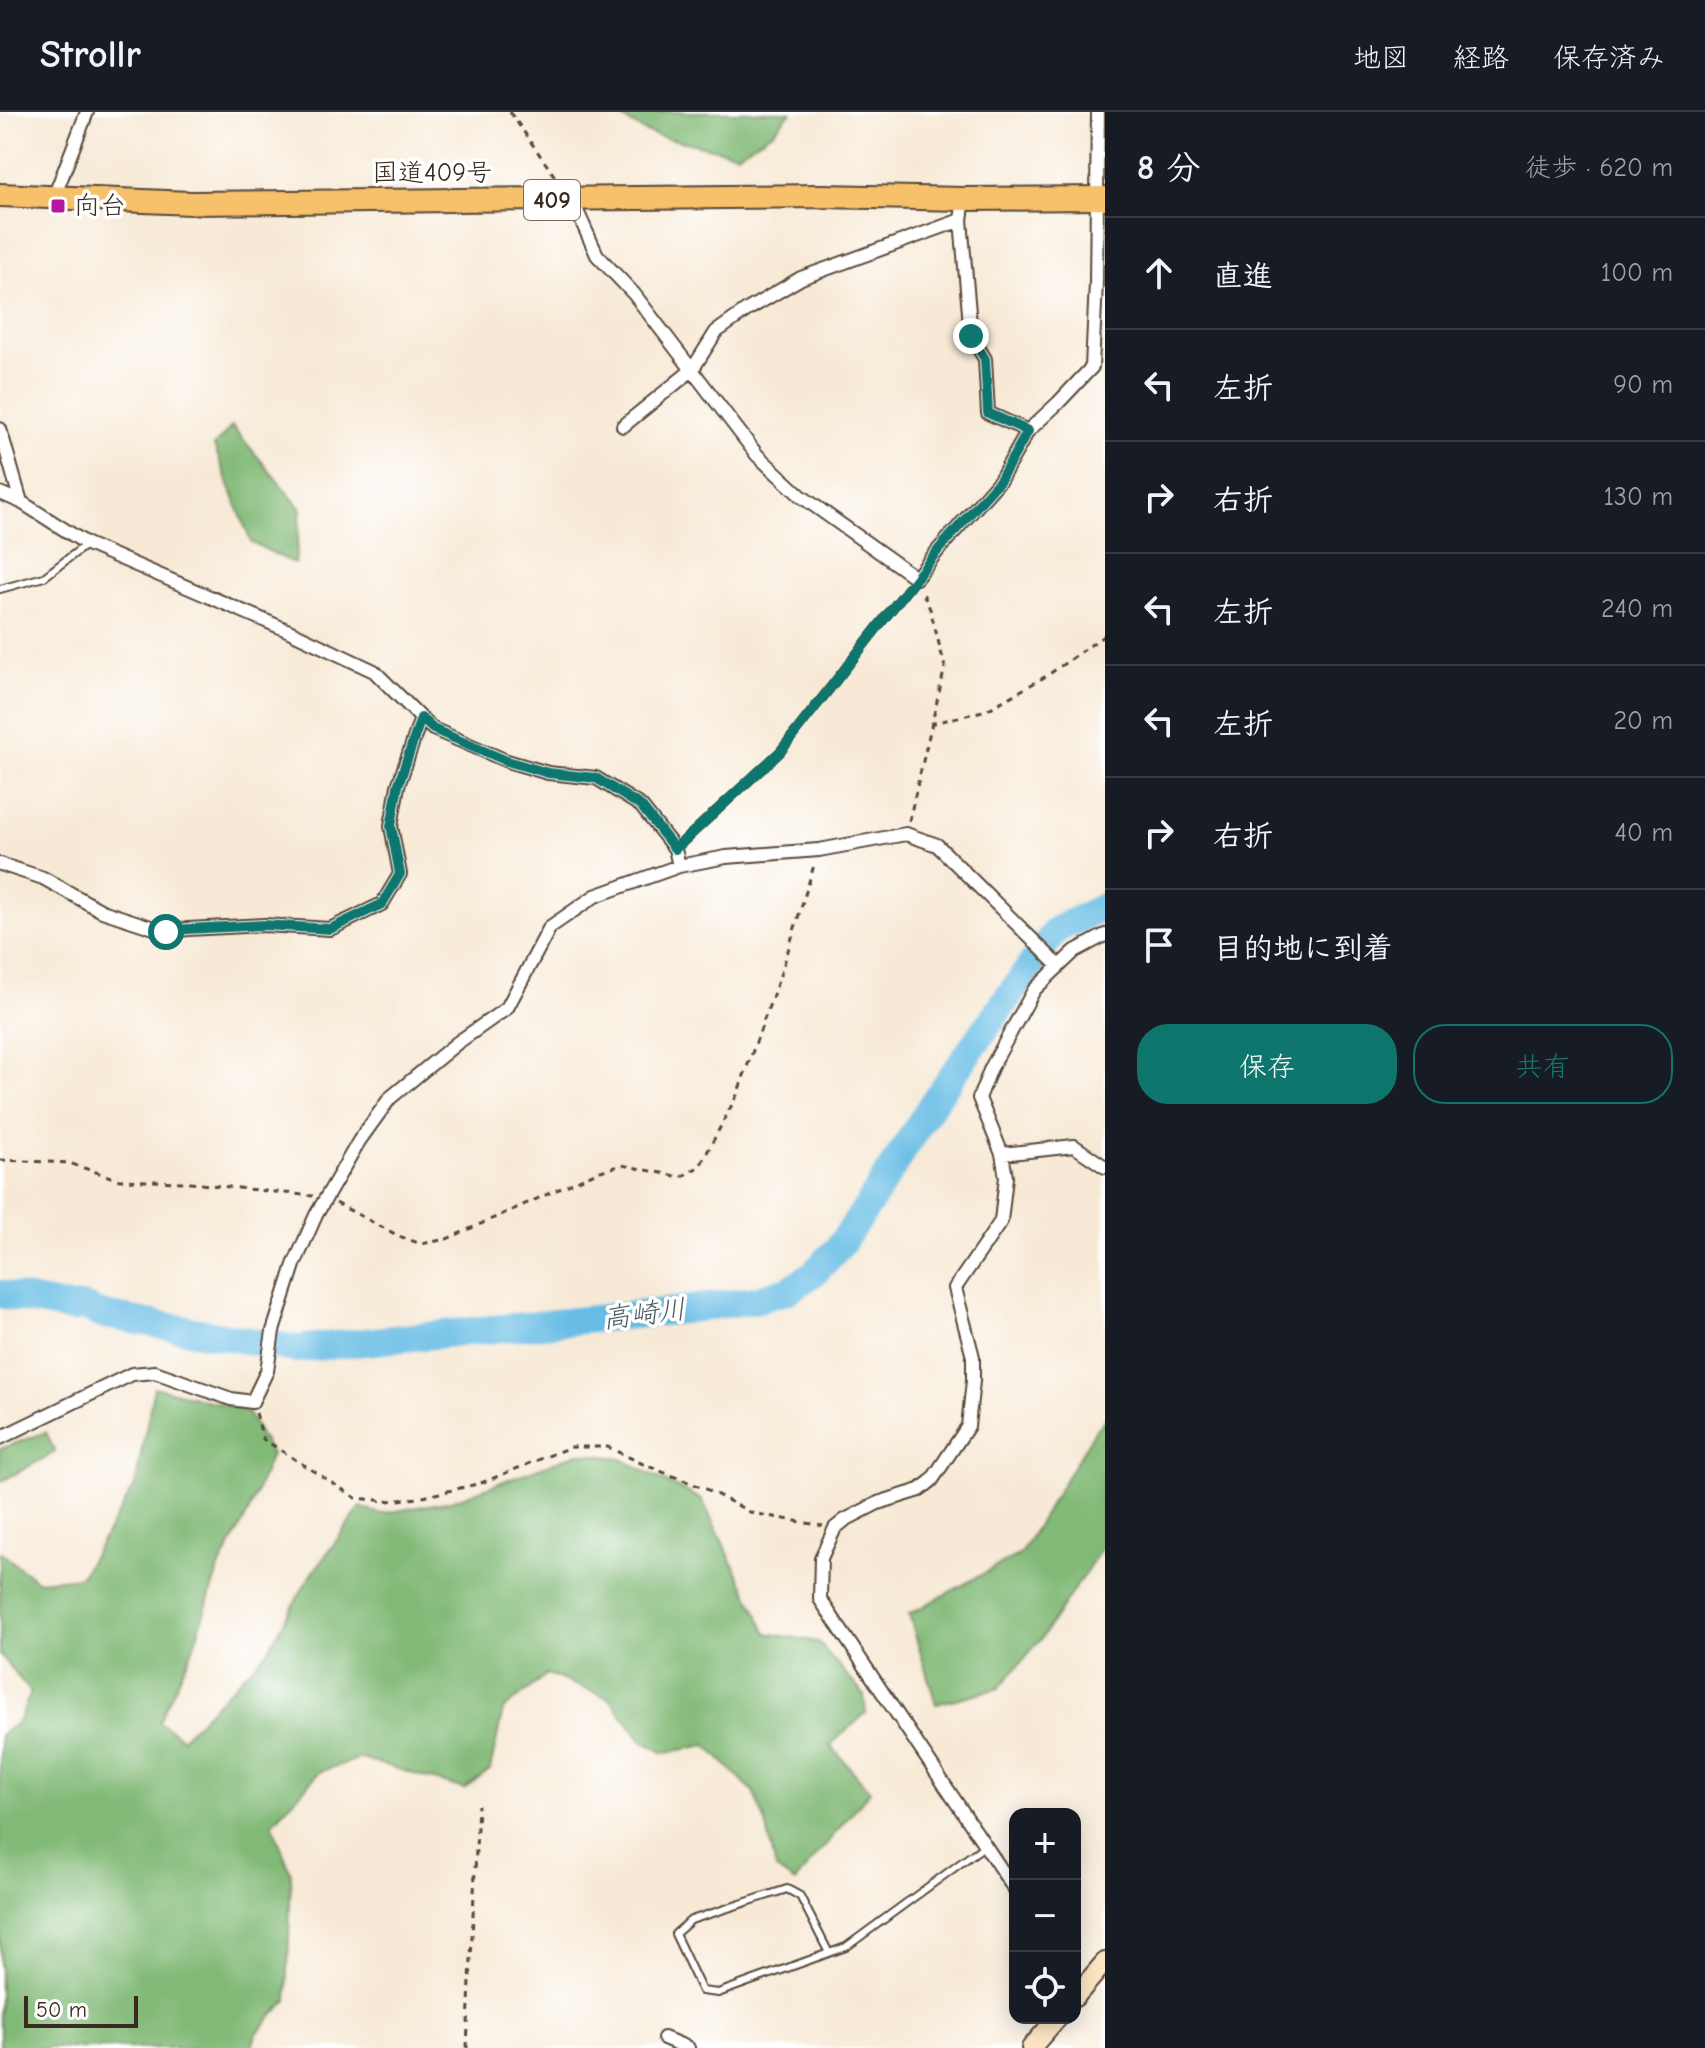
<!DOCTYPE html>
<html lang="ja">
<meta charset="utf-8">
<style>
body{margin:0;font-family:"Comic Neue","Klee One",sans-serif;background:#242831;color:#f1f3f6}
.controls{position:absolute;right:24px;bottom:24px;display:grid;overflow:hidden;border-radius:16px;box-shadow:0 4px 20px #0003}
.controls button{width:72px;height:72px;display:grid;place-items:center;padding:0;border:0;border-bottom:2px solid #363941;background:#171b24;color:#f1f3f6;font:40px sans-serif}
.scale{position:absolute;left:24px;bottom:20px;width:114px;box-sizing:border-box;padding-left:8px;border:4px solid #3b2a1e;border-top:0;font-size:22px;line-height:28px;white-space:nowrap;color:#3b2a1e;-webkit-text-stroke:6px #fff;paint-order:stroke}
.stop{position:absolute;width:24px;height:24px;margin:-18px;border:6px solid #0f766e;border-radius:50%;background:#fff}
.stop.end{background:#0f766e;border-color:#fff;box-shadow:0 2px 8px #0008}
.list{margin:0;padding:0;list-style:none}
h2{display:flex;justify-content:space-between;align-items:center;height:104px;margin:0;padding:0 32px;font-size:34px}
h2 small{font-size:26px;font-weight:400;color:#9ea1a6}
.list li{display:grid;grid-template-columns:52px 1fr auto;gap:24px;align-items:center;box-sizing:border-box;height:112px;padding:0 32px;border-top:2px solid #363941}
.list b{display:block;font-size:30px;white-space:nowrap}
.list em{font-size:26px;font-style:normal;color:#9ea1a6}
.actions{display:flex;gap:16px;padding:24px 32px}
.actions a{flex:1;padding:18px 0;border:2px solid #0f766e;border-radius:32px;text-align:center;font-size:28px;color:#0f766e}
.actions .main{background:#0f766e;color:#fff}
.icon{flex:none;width:44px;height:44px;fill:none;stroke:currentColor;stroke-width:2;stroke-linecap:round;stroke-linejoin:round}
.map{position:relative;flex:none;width:1105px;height:1936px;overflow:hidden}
header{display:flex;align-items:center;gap:48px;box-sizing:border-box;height:112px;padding:0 40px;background:#171b24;border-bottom:2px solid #363941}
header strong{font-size:38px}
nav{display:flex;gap:44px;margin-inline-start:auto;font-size:28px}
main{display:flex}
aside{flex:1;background:#171b24}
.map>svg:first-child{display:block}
.forest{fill:#81b976;stroke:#5e724a;stroke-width:2}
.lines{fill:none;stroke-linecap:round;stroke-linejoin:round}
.river{stroke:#68bde5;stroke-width:28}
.lane-casing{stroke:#574739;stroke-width:10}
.street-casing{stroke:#574739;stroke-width:16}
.secondary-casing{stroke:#574739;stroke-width:22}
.highway-casing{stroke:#574739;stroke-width:26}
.path{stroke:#574739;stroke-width:3;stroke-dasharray:6 6;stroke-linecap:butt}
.lane{stroke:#fff;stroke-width:6}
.street{stroke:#fff;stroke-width:12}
.secondary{stroke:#fce6c4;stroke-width:18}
.highway{stroke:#f7c06b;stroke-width:22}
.route{stroke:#0f766e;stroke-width:10}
.poi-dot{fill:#b5179e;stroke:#fff;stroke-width:3}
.labels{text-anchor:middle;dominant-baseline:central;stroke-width:7;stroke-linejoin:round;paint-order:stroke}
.shield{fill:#fff;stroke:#766a62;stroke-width:2}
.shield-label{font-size:24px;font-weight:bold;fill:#3b2a1e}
.street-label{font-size:26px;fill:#3b2a1e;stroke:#fff}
.poi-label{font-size:26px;fill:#3b2a1e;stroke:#fff;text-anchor:start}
.water-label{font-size:28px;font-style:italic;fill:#4b5d64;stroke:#fff}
</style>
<header>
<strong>Strollr</strong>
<nav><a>地図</a><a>経路</a><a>保存済み</a></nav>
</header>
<main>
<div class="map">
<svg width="1105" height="1936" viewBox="0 0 1105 1936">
<rect width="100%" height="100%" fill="#fff"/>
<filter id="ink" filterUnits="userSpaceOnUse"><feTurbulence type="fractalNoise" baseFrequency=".0125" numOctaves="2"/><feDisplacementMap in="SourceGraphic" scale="16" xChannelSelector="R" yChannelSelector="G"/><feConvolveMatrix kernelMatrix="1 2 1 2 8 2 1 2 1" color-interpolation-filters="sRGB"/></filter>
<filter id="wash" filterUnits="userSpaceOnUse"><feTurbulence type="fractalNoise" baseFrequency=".006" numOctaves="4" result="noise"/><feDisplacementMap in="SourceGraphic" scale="32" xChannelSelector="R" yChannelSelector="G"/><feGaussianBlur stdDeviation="1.8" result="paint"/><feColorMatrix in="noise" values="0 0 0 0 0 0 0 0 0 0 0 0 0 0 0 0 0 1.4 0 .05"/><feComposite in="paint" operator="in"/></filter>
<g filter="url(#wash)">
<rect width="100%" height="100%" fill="#f7e9d5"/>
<path class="forest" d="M612,0H791L773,20L737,42L659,24L646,20Z
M232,314L301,397L295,452L251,430L214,334Z
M154,1275L246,1298L271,1342L249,1399L218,1458L193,1537L159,1610L182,1626L267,1540L307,1469L361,1395L380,1402L451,1389L578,1341L619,1346L702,1388L767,1521L818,1530L864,1583L866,1601L830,1633L870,1679L795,1770L776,1757L766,1711L753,1679L706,1633L664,1641L642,1629L609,1586L547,1562L503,1598L490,1658L464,1677L361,1646L319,1660L272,1712L291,1761L287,1888L257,1921L251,1936H0V1623L19,1609L31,1580L0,1544V1440L37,1469L80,1465L135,1374Z
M1105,1307V1431L1041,1527L999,1576L936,1592L909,1502L1020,1442L1096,1317Z
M46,1320L55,1340L0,1370V1337Z"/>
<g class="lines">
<path class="river" d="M0,1182L73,1197C82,1192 91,1198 99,1202L295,1237L683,1198L755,1188L789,1178L814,1161L838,1136L869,1092L932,992L1056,818L1105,794"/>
</g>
</g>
<g filter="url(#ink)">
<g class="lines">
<defs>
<path id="lane" d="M0,477L44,465L87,432
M675,737L780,640L916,466
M829,1841L800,1784L787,1777L691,1808L675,1822L702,1879L718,1881L829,1841L846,1835L984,1734"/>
<path id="street" d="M54,85L87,0
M572,88L597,143L634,182L757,343L801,384L916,466L939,437L1000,368L1028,319L1058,291L1092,255L1096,171L1098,0
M961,108L971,224L985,247L988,301L1028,319
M623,314L692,258L716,220L747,198L801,166L961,108L964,87
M0,317L21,390
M0,381L21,390L87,432L289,519L374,559L421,606L433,617L507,649L548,661L596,666L641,694L675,737L679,754
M0,752L43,766L102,799L166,820L188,817L264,813L330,817L382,792L400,762L391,714L398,674L421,606
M1002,1042L1074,1034L1105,1055
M0,1326L132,1262L155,1260L231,1287L252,1290L267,1259L273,1219L294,1153L316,1103L359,1029L390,986L457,931L507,896L550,815L595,784L679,754L726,745L819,738L906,722L937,733L1059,854
M1015,1778L820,1487L821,1446L835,1416L845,1408L878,1391L920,1378L932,1368L968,1314L973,1269V1245L955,1176L1001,1109L1006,1065L1002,1042L979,986L991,956L1034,878L1075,839L1105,823
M664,1926L688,1936"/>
<path id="secondary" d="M1075,1885L1105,1850
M1031,1936L1057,1906"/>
<path id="highway" d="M0,83L191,91L822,84L964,87L1105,86"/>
</defs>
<use href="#lane" class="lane-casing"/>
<use href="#street" class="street-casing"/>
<use href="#secondary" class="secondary-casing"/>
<use href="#highway" class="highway-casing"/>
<path class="path" d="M510,0L558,69
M930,612L987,598L1048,563L1105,523
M909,709L945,555L930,497L921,477
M0,1048L69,1051L120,1068L182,1070L313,1084
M336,1091L399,1124L421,1132L447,1127L597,1060L622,1053L681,1065L700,1054L737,983L783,855L815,750
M256,1301L263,1327L356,1386L387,1389L419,1386L481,1371L570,1335H608L645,1353L706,1377L752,1401L823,1414
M467,1936L478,1693"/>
<use href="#lane" class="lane"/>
<use href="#street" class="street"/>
<use href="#secondary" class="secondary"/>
<use href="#highway" class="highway"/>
</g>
</g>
<g class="lines" filter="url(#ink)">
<path class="route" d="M166,820L188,817L264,813L330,817L382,792L400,762L391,714L398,674L421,606L433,617L507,649L548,661L596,666L641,694L675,737L780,640L939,437L1000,368L1028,319L988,301L985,247L971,224"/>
</g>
<rect class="poi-dot" x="50" y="86" width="16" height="16" rx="4"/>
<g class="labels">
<rect class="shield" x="524" y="68" width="56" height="40" rx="6"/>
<g class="shield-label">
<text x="552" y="88">409</text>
</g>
<g class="street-label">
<text x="432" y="61">国道409号</text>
</g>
<g class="poi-label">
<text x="74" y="94">向台</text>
</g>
<g class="water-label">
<text transform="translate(644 1202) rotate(-7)">高崎川</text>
</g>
</g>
</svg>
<div class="controls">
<button>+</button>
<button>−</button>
<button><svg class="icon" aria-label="locate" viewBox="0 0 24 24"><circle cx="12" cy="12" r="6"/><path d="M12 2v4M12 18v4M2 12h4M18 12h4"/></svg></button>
</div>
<div class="scale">50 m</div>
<div class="stop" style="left:166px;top:820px"></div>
<div class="stop end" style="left:971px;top:224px"></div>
</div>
<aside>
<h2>8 分<small>徒歩 · 620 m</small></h2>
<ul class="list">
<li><svg class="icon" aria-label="ahead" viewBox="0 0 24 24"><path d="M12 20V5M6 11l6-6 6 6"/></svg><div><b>直進</b></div><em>100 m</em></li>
<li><svg class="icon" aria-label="left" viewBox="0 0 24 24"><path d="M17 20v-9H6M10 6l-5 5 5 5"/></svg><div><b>左折</b></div><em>90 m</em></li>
<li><svg class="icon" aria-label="right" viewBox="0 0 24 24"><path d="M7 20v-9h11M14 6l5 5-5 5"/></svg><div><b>右折</b></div><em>130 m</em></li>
<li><svg class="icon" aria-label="left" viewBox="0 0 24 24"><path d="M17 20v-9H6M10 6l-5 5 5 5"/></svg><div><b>左折</b></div><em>240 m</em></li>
<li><svg class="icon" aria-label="left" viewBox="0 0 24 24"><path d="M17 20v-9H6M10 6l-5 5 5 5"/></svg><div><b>左折</b></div><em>20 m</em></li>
<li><svg class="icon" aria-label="right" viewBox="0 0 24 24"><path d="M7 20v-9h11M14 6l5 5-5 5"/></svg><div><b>右折</b></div><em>40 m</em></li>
<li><svg class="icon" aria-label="arrive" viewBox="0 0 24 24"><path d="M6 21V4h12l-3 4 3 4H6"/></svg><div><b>目的地に到着</b></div></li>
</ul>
<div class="actions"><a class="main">保存</a><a>共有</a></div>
</aside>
</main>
